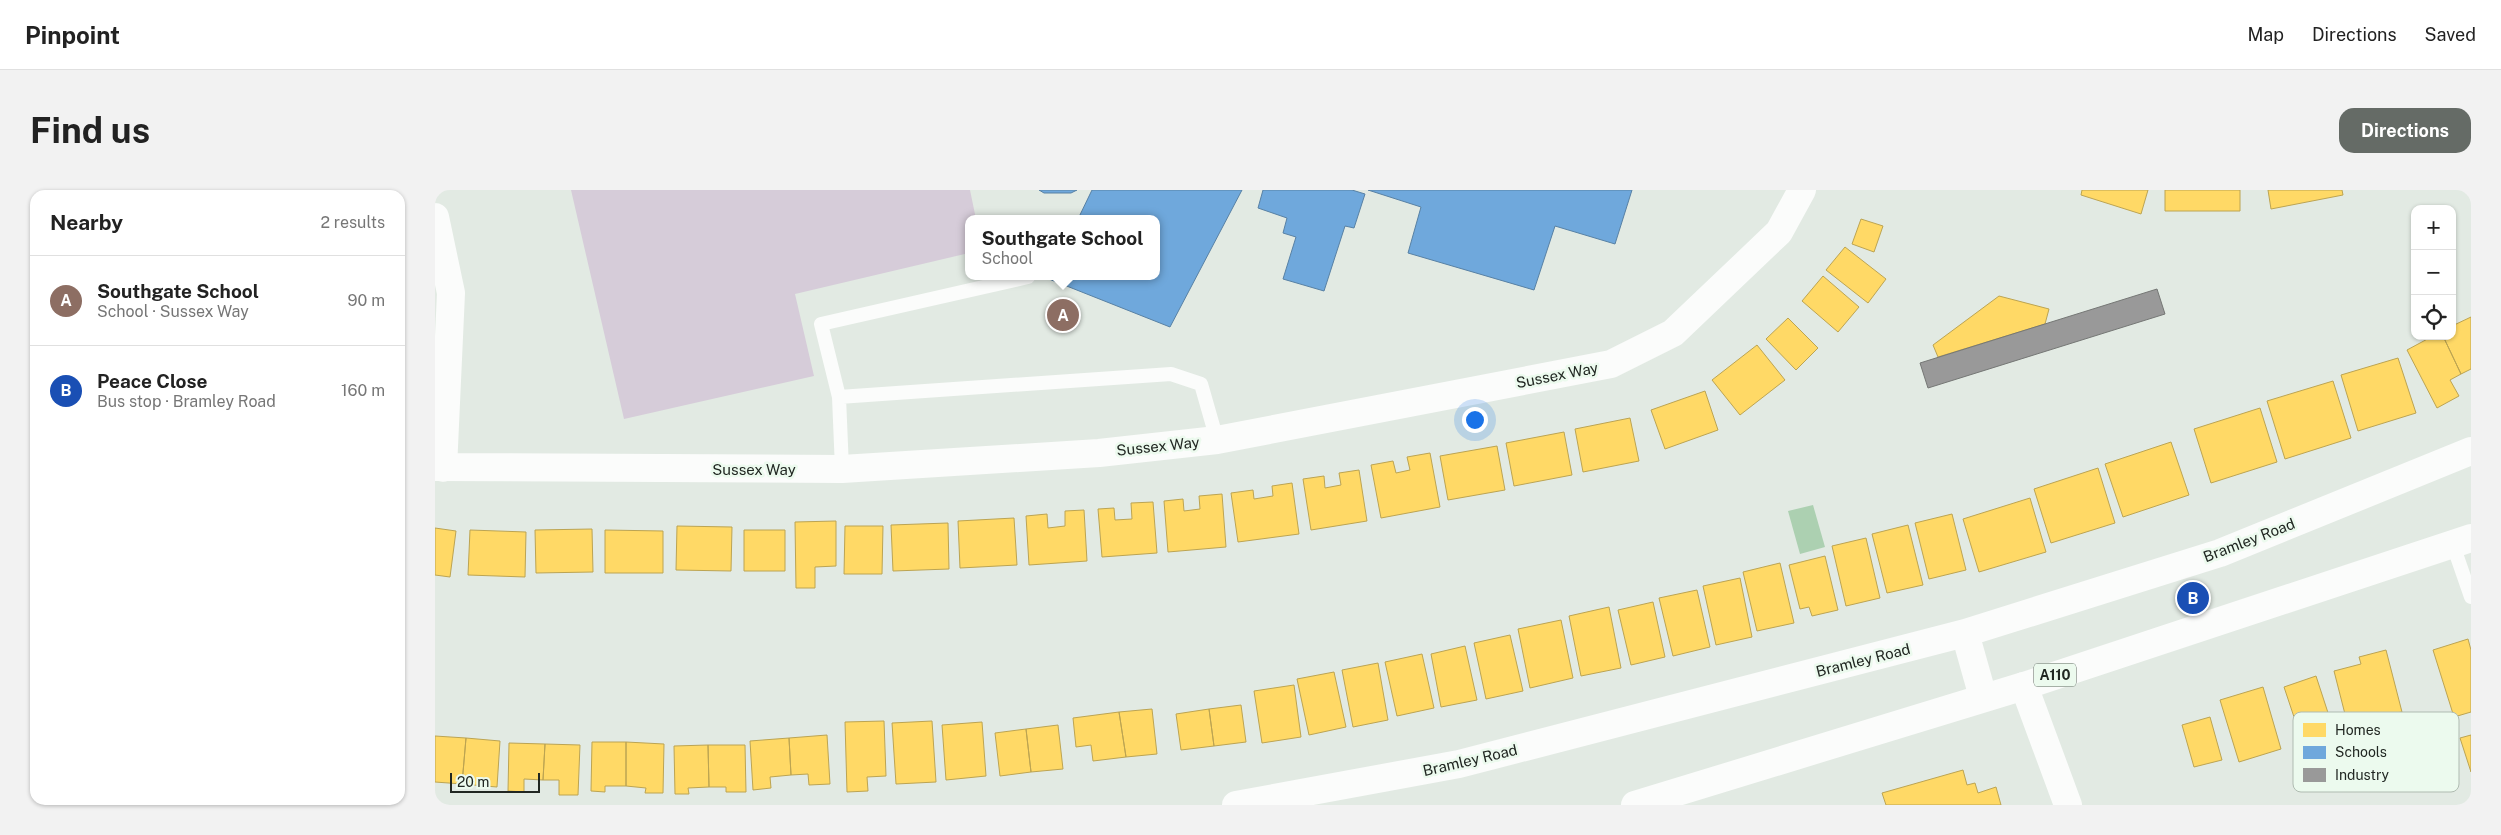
<!DOCTYPE html>
<meta charset="utf-8">
<style>
body{margin:0;font-family:"Public Sans",sans-serif;background:#f2f2f2;color:#222}
.controls{position:absolute;right:15px;top:15px;display:grid;overflow:hidden;border-radius:10px;box-shadow:0 1px 4px #0004}
.controls button{width:45px;height:45px;display:grid;place-items:center;padding:0;border:0;border-bottom:1px solid #e0e0e0;background:#fff;color:#222;font:25px sans-serif}
.scale{position:absolute;left:15px;bottom:12px;width:90px;box-sizing:border-box;padding-left:5px;border:2px solid #212722;border-top:0;font-size:14px;line-height:18px;white-space:nowrap;color:#212722;-webkit-text-stroke:4px #ecfaee;paint-order:stroke}
.you{position:absolute;left:1039px;top:229px;width:18px;height:18px;margin:-12px;border:4px solid #fff;border-radius:50%;background:#1a73e8;box-shadow:0 0 0 8px #1a73e833}
.badge{display:grid;place-items:center;width:32px;height:32px;border-radius:50%;background:#656b66;color:#fff;font-size:16px;font-weight:700}
.pin{position:absolute;translate:-50% -50%;border:2px solid #fff;box-shadow:0 1px 5px #0006}
.popup{position:absolute;left:530px;top:25px;width:195px;height:65px;box-sizing:border-box;display:grid;place-content:center;border-radius:10px;background:#fff;filter:drop-shadow(0 1px 4px #0005);font-size:16px;white-space:nowrap;color:#767676}
.popup b{font-size:19px;color:#222}
.popup::after{content:'';position:absolute;left:50%;top:100%;margin-left:-10px;border:10px solid transparent;border-top-color:#fff}
.list{margin:0;padding:0;list-style:none}
h2{display:flex;justify-content:space-between;align-items:center;height:65px;margin:0;padding:0 20px;font-size:21px}
h2 small{font-size:16px;font-weight:400;color:#767676}
.list li{display:grid;grid-template-columns:32px 1fr auto;gap:15px;align-items:center;box-sizing:border-box;height:90px;padding:0 20px;border-top:1px solid #e0e0e0}
.list b{display:block;font-size:19px;white-space:nowrap}
.list p{margin:0;font-size:16px;white-space:nowrap;color:#767676}
.list em{font-size:16px;font-style:normal;color:#767676}
.icon{flex:none;width:28px;height:28px;fill:none;stroke:currentColor;stroke-width:2;stroke-linecap:round;stroke-linejoin:round}
.map{position:relative;flex:none;width:2036px;height:615px;overflow:hidden;border-radius:15px}
header{display:flex;align-items:center;gap:30px;box-sizing:border-box;height:70px;padding:0 25px;background:#fff;border-bottom:1px solid #e0e0e0}
header strong{font-size:24px}
nav{display:flex;gap:28px;margin-inline-start:auto;font-size:18px}
.intro{display:flex;align-items:center;justify-content:space-between;box-sizing:border-box;height:120px;padding:0 30px}
h1{margin:0;font-size:35px}
.button{padding:12px 22px;border-radius:15px;background:#656b66;color:#fff;font-size:18px;font-weight:700}
main{display:flex;gap:30px;padding:0 30px}
aside{flex:1;background:#fff;border-radius:15px;box-shadow:0 1px 4px #0004}
.map>svg:first-child{display:block}
.green{fill:#d6ccd9}
.water{fill:#acd0b1}
.homes{fill:#ffd966;stroke:#bca452}
.schools{fill:#6fa8dc;stroke:#5881a4}
.industry{fill:#999;stroke:#757775}
.lines{fill:none;stroke-linecap:round;stroke-linejoin:round}
.lane{stroke:#fbfcfb;stroke-width:14}
.street{stroke:#fbfcfb;stroke-width:28}
.primary{stroke:#fbfcfb;stroke-width:28}
.labels{text-anchor:middle;dominant-baseline:central;stroke-width:5;stroke-linejoin:round;paint-order:stroke}
.shield{fill:#ecfaee;stroke:#5e665f;stroke-width:1}
.shield-label{font-size:14px;font-weight:bold;fill:#212722}
.street-label{font-size:15px;fill:#212722;stroke:#ecfaee}
.key{fill:#ecfaee;stroke:#afbbb1;stroke-width:1}
.key-label{font-size:14px;fill:#212722}
</style>
<header>
<strong>Pinpoint</strong>
<nav><a>Map</a><a>Directions</a><a>Saved</a></nav>
</header>
<div class="intro"><h1>Find us</h1><a class="button">Directions</a></div>
<main>
<aside>
<h2>Nearby<small>2 results</small></h2>
<ul class="list">
<li><span class="badge" style="background:#8d6e63">A</span><div><b>Southgate School</b><p>School · Sussex Way</p></div><em>90 m</em></li>
<li><span class="badge" style="background:#1a4fb4">B</span><div><b>Peace Close</b><p>Bus stop · Bramley Road</p></div><em>160 m</em></li>
</ul>
</aside>
<div class="map">
<svg width="2036" height="615" viewBox="0 0 2036 615">
<rect width="100%" height="100%" fill="#e2eae3"/>
<path class="green" d="M136,0H535L541,29H534V63L360,104L379,186L189,229Z"/>
<path class="water" d="M1378,315L1390,357L1365,364L1353,321Z"/>
<path class="homes" d="M1647,0H1713L1706,24L1646,5Z
M1730,0H1805V21H1730Z
M1833,0H1907L1908,5L1836,19Z
M1426,29L1448,36L1439,62L1417,54Z
M1410,57L1451,89L1433,113L1391,80Z
M1388,86L1424,117L1403,142L1367,111Z
M1564,106L1614,119L1610,134L1503,167L1498,155Z
M2036,127V179L2026,184L2008,146H2017V136Z
M1353,128L1383,158L1361,180L1331,149Z
M1998,146H2008L2026,184L2015,190L2024,206L2002,218L1972,160Z
M1322,155L1350,190L1305,225L1277,190Z
M1963,168L1981,223L1923,241L1906,185Z
M1898,191L1916,248L1850,269L1832,211Z
M1270,201L1283,240L1230,259L1216,220Z
M1825,218L1842,272L1776,293L1759,239Z
M1195,228L1204,271L1148,282L1140,239Z
M1129,242L1137,285L1079,296L1071,253Z
M1736,252L1754,305L1688,327L1670,274Z
M1062,256L1070,300L1013,310L1005,266Z
M995,263L1005,317L946,328L936,275L958,271L961,283L975,280L972,267Z
M1663,278L1680,333L1616,353L1599,299Z
M924,280L932,331L876,340L868,289L889,286L890,298L906,295L904,283Z
M857,293L864,344L803,352L796,303L818,300L819,309L838,306L837,296Z
M787,304L791,357L733,362L729,311L748,309L749,321L765,319L764,306Z
M1595,308L1611,362L1544,382L1528,329Z
M718,312L722,363L667,367L663,319L679,318L680,330L697,329L696,313Z
M649,320L652,371L594,375L591,326L612,324L613,338L630,336V321Z
M1517,324L1531,380L1494,389L1480,333Z
M579,328L582,375L525,378L523,331Z
M401,331V376L380,377V398H361L360,332Z
M513,333L514,379L458,381L456,335Z
M1473,335L1488,395L1452,403L1437,344Z
M242,336L297,337L296,381L241,380Z
M410,336H448L447,384H409Z
M0,338L21,341L15,387L0,385Z
M157,339L158,382L101,383L100,340Z
M35,340L91,342L90,387L33,385Z
M170,340L228,341V383H170Z
M309,340H350V381H309Z
M1431,348L1445,408L1411,416L1397,356Z
M1390,366L1403,420L1377,426L1374,417L1365,419L1354,375Z
M1345,373L1359,433L1322,441L1308,382Z
M1305,388L1317,447L1281,455L1268,396Z
M1262,400L1275,457L1238,466L1224,408Z
M1218,412L1230,467L1196,475L1183,420Z
M1174,417L1186,478L1146,486L1134,426Z
M1126,430L1138,488L1095,498L1083,439Z
M1075,445L1088,501L1051,509L1039,453Z
M2033,449L2036,460V522L2019,527L1998,460Z
M1030,456L1042,510L1006,517L996,464Z
M1951,460L1967,522L1961,523L1964,536L1943,542L1939,526L1912,532L1899,481L1926,474L1924,467Z
M987,464L999,518L962,526L950,472Z
M943,473L953,530L918,537L907,480Z
M899,482L911,537L874,545L862,489Z
M1881,486L1897,535L1865,545L1849,497Z
M859,495L866,547L827,553L819,501Z
M1828,497L1846,559L1804,572L1785,510Z
M806,515L811,552L779,556L774,519Z
M717,519L722,564L691,567L684,522Z
M774,519L779,556L746,560L741,524Z
M684,522L691,567L658,571L656,555L641,557L638,528Z
M1775,527L1787,570L1759,577L1747,535Z
M449,531L451,586L432,587L433,601L412,602L410,532Z
M497,531L501,592L461,594L457,533Z
M547,532L551,586L511,590L507,535Z
M623,535L628,579L596,582L591,539Z
M591,539L596,582L565,586L560,543Z
M392,545L395,594L374,595L373,584L356,585L354,548Z
M2036,545V582L2025,548Z
M0,546L31,548L27,594L0,592Z
M31,548L65,551L62,597L27,594Z
M354,548L356,585L335,587L336,598L318,600L315,551Z
M157,552H191V596H170V602L156,601Z
M191,552L229,554L228,603H210L211,598L191,596Z
M74,553L110,554L108,590L89,589V602L73,601Z
M110,554L145,555L143,605H124V590H108Z
M273,555L274,597L253,598L254,604H240L239,556Z
M273,555H310L311,602H291V597H274Z
M1528,580L1532,595L1540,593L1543,603L1561,597L1566,615H1451L1447,603Z"/>
<path class="schools" d="M604,0H642L636,3H609Z
M657,0H807L735,137L614,89L616,86H722V29H643Z
M828,0H917L930,4L919,38L910,36L889,101L848,89L861,47L848,43L852,28L823,18Z
M933,0H1197L1180,54L1120,36L1099,100L973,63L986,17Z"/>
<path class="industry" d="M1722,99L1730,124L1493,198L1485,173Z"/>
<g class="lines">
<path class="lane" d="M593,87L386,134L404,207L736,184L766,194L782,250
M404,207L407,279
M2018,355L2036,407"/>
<path class="street" d="M0,27L16,103L8,278
M0,277L407,279L664,263L782,250L1176,174L1238,143L1344,42L1367,0
M1530,443L1548,507
M1589,496L1633,615
M801,615L1024,574L1530,443L1785,363L2036,261"/>
<path class="primary" d="M1200,615L1589,496L2036,348"/>
</g>
<g class="labels">
<rect class="shield" x="1599" y="473.5" width="42" height="23" rx="4"/>
<g class="shield-label">
<text x="1620" y="485">A110</text>
</g>
<g class="street-label">
<text transform="translate(1122 185) rotate(-11)">Sussex Way</text>
<text transform="translate(723 256) rotate(-6)">Sussex Way</text>
<text x="319" y="279">Sussex Way</text>
<text transform="translate(1814 350) rotate(-21)">Bramley Road</text>
<text transform="translate(1428 470) rotate(-14)">Bramley Road</text>
<text transform="translate(1035 570) rotate(-13)">Bramley Road</text>
</g>
</g>
<rect x="1858" y="522" width="166" height="80" rx="8" class="key"/>
<rect x="1868" y="533" width="23" height="14" fill="#ffd966"/>
<rect x="1868" y="556" width="23" height="13" fill="#6fa8dc"/>
<rect x="1868" y="578" width="23" height="14" fill="#999"/>
<g class="key-label">
<text x="1900" y="545">Homes</text>
<text x="1900" y="567">Schools</text>
<text x="1900" y="590">Industry</text>
</g>
</svg>
<div class="controls">
<button>+</button>
<button>−</button>
<button><svg class="icon" aria-label="locate" viewBox="0 0 24 24"><circle cx="12" cy="12" r="6"/><path d="M12 2v4M12 18v4M2 12h4M18 12h4"/></svg></button>
</div>
<div class="scale">20 m</div>
<div class="you"></div>
<div class="pin badge" style="left:628px;top:125px;background:#8d6e63">A</div>
<div class="popup"><b>Southgate School</b>School</div>
<div class="pin badge" style="left:1758px;top:408px;background:#1a4fb4">B</div>
</div>
</main>
